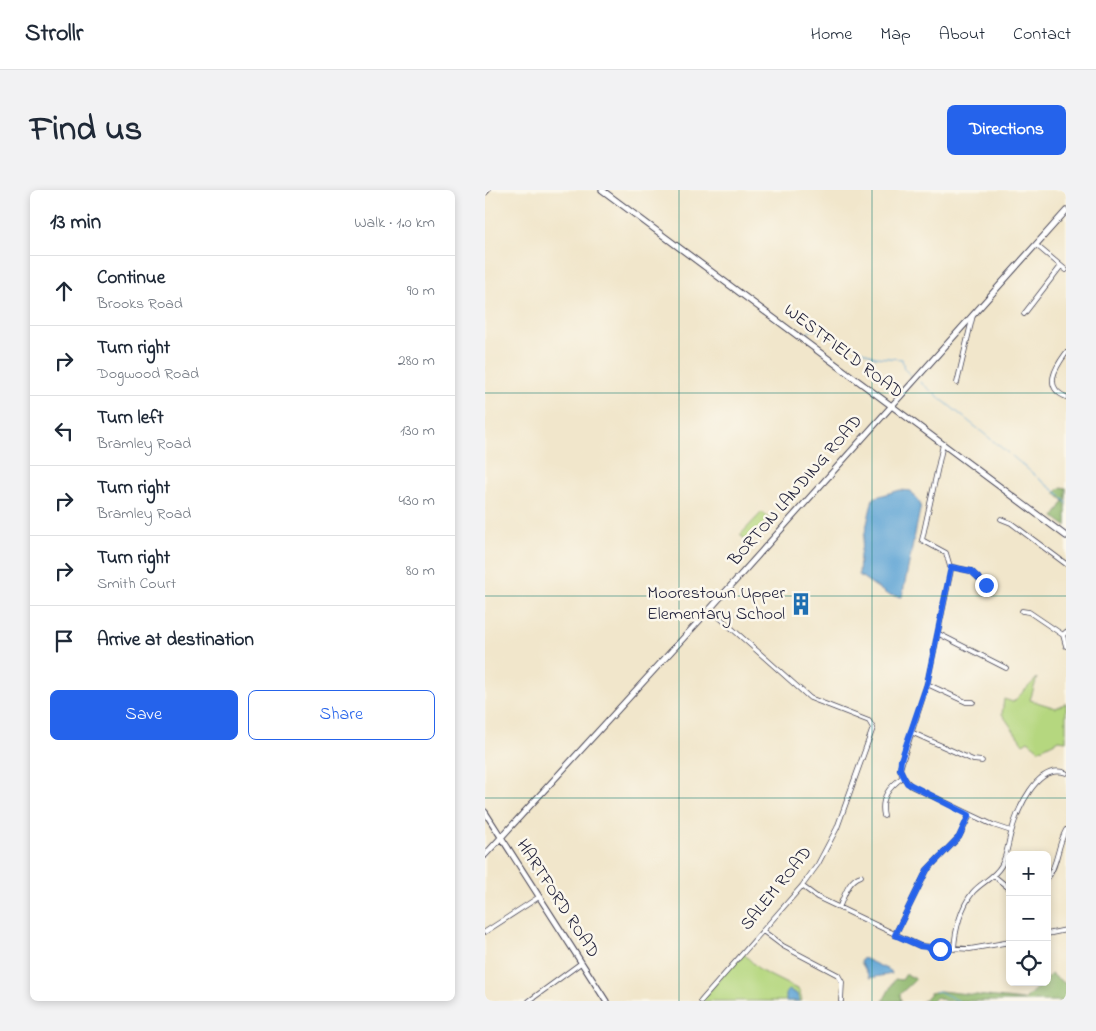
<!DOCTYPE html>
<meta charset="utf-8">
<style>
body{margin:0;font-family:"Indie Flower",sans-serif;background:#f2f2f3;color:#1f2937}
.controls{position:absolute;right:15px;bottom:15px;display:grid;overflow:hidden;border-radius:8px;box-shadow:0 2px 8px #0003}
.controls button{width:45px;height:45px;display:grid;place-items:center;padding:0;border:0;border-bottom:1px solid #e0e1e3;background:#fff;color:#1f2937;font:25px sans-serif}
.stop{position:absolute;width:15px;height:15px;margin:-11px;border:4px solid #2563eb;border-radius:50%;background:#fff}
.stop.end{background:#2563eb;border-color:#fff;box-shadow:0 1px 5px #0008}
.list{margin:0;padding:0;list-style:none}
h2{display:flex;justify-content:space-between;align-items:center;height:65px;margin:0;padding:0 20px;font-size:21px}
h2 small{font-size:16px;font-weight:400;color:#747a83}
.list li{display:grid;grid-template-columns:32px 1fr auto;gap:15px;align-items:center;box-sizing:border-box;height:70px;padding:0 20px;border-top:1px solid #e0e1e3}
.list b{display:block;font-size:19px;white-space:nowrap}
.list p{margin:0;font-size:16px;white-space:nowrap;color:#747a83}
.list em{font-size:16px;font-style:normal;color:#747a83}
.actions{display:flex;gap:10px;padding:15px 20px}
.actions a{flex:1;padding:11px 0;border:1px solid #2563eb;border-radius:8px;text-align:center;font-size:18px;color:#2563eb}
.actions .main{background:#2563eb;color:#fff}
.icon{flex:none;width:28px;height:28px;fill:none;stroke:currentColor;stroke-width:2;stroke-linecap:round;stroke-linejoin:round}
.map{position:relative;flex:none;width:581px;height:811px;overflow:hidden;border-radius:8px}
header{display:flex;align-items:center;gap:30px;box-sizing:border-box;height:70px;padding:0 25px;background:#fff;border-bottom:1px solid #e0e1e3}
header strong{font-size:24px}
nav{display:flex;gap:28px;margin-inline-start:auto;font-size:18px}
.intro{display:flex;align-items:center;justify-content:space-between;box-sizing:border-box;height:120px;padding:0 30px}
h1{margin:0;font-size:35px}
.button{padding:12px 22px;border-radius:8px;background:#2563eb;color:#fff;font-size:18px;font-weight:700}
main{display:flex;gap:30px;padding:0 30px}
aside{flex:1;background:#fff;border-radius:8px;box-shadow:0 2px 8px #0003}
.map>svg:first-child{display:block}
.green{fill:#b5d77f;stroke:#6c7c5d}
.forest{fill:#90b86e;stroke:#596d54}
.water{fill:#60a5d5;stroke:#416488}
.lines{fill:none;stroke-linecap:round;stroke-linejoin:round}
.stream{stroke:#60a5d5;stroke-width:1}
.street-casing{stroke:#413f51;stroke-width:5.5}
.secondary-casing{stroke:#413f51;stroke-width:7}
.street{stroke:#fff;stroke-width:4}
.secondary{stroke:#fff;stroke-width:5}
.route{stroke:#2563eb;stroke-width:6}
.grid{fill:none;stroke:#0f766e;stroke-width:1;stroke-opacity:0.55}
.labels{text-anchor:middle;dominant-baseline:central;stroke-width:5;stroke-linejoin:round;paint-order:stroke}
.street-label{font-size:18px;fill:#22223b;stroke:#fbf7ec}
.poi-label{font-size:18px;fill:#22223b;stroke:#fbf7ec;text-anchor:end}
</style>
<header>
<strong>Strollr</strong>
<nav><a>Home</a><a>Map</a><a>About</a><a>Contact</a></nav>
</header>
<div class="intro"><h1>Find us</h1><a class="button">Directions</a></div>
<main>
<aside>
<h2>13 min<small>Walk · 1.0 km</small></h2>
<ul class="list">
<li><svg class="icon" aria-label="ahead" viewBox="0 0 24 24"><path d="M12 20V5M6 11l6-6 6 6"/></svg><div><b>Continue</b><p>Brooks Road</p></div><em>90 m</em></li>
<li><svg class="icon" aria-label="right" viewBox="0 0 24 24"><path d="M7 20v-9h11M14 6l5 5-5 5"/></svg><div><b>Turn right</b><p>Dogwood Road</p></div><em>280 m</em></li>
<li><svg class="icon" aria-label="left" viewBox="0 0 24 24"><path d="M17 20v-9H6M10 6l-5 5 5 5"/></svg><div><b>Turn left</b><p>Bramley Road</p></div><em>130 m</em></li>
<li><svg class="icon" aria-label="right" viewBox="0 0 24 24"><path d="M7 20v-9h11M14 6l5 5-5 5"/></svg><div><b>Turn right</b><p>Bramley Road</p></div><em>430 m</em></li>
<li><svg class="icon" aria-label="right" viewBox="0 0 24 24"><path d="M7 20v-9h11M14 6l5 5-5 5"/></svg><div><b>Turn right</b><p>Smith Court</p></div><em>80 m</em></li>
<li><svg class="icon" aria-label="arrive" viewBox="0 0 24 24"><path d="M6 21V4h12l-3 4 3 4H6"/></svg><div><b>Arrive at destination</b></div></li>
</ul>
<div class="actions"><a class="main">Save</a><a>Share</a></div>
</aside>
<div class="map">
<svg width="581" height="811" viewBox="0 0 581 811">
<rect width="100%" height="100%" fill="#fbf7ec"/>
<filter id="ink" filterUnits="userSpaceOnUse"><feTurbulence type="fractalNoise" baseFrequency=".02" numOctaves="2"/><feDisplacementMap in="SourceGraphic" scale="10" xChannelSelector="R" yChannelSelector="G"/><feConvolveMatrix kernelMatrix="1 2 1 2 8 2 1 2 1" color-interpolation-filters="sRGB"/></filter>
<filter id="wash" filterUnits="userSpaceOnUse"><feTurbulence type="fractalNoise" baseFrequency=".0096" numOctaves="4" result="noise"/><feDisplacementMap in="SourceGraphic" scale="20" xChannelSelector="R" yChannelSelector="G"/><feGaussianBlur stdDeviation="1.12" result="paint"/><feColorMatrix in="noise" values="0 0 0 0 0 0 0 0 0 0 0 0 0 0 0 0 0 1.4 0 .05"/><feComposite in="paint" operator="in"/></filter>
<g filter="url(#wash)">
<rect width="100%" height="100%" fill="#f1e6cb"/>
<path class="green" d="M277,322L285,329L263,352L255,345Z
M552,488L545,510L571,518L581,513V551L574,550L554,560L543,551L538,554L517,524L519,509L528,512Z
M258,763L276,781L314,800L317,811H215Z"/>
<path class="forest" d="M576,297L581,298V336L569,327L579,311L570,303Z
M421,784L431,789L415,804L416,811H398L410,789L417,790Z
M566,784L581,794V811H460L452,807L448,811H438L445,803L455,801L539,810L558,792H562V788Z"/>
<path class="water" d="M415,300L426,301L436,315L417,407L403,405L374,385L375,364L388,308Z
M378,768L406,781L407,784L385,788L376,772Z
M304,800L312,804L314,811H301V802Z"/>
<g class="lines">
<path class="stream" d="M318,146L327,140H335L390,167L417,169L419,179L426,185
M435,192L523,263
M527,266L551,286
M553,288L576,306L581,313
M450,802L454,801L474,811"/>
</g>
</g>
<g filter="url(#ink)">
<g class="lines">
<defs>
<path id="street" d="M551,55L581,80
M539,124L576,76
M581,163C570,178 558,197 581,207
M472,193L488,125
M458,254L437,350L461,363L466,380L442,494L415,579L418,587L426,596L508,635L526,641
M516,329L526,333L581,374
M467,377L486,381L501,395
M537,421L544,422L578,445
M581,442L578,445L581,456
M454,444L521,478
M442,494L481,512H488
M426,542L488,570L497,571
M399,626C395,608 404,597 418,587
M509,686L525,699
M562,689C573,675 572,656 581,640
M317,696L332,707L435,756L485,759L525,752
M354,718C359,707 363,690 376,686
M278,741L298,756L353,785L357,792L356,811
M0,742L54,707
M562,744L581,740
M410,745L442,680L474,647L485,625
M469,759C470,740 476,717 488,702C497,692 509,688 516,676C522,666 523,653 526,643C532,621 552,572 581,583
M44,811L96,773
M216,811L317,696L333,674L352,638L388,538L384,531L325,508L225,419"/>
<path id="secondary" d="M117,0L581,346
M0,2L2,0
M0,622L121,811
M0,665L225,419L581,21"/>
</defs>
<use href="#street" class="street-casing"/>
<use href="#secondary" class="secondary-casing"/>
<use href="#street" class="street"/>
<use href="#secondary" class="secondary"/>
</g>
</g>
<g class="lines" filter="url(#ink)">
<path class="route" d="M455,759L435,756L410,745L442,680L474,647L484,625L422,593L415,579L416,570L442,494L466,377L486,381L501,395"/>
</g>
<path class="grid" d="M194,0V811M387,0V811M0,203H581M0,406H581M0,608H581"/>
<defs>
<symbol id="building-bare" viewBox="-9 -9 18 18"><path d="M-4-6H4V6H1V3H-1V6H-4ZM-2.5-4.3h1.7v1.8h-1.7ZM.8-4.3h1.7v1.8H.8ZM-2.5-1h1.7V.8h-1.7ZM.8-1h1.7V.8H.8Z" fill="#1f6fb2" stroke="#fbf7ec" stroke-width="2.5" paint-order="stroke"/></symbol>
</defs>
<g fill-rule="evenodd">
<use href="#building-bare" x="300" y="398" width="32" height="32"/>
</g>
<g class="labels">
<g class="street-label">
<text transform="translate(358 162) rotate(37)">WESTFIELD ROAD</text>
<text transform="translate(311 301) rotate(-49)">BORTON LANDING ROAD</text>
<text transform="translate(292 699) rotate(-51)">SALEM ROAD</text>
<text transform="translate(72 709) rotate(57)">HARTFORD ROAD</text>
</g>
<g class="poi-label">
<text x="300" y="404">Moorestown Upper<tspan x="300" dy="21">Elementary School</tspan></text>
</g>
</g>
</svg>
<div class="controls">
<button>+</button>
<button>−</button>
<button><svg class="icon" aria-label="locate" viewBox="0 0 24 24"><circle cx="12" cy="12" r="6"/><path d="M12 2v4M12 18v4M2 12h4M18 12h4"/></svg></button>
</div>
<div class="stop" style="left:455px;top:759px"></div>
<div class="stop end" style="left:501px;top:395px"></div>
</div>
</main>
